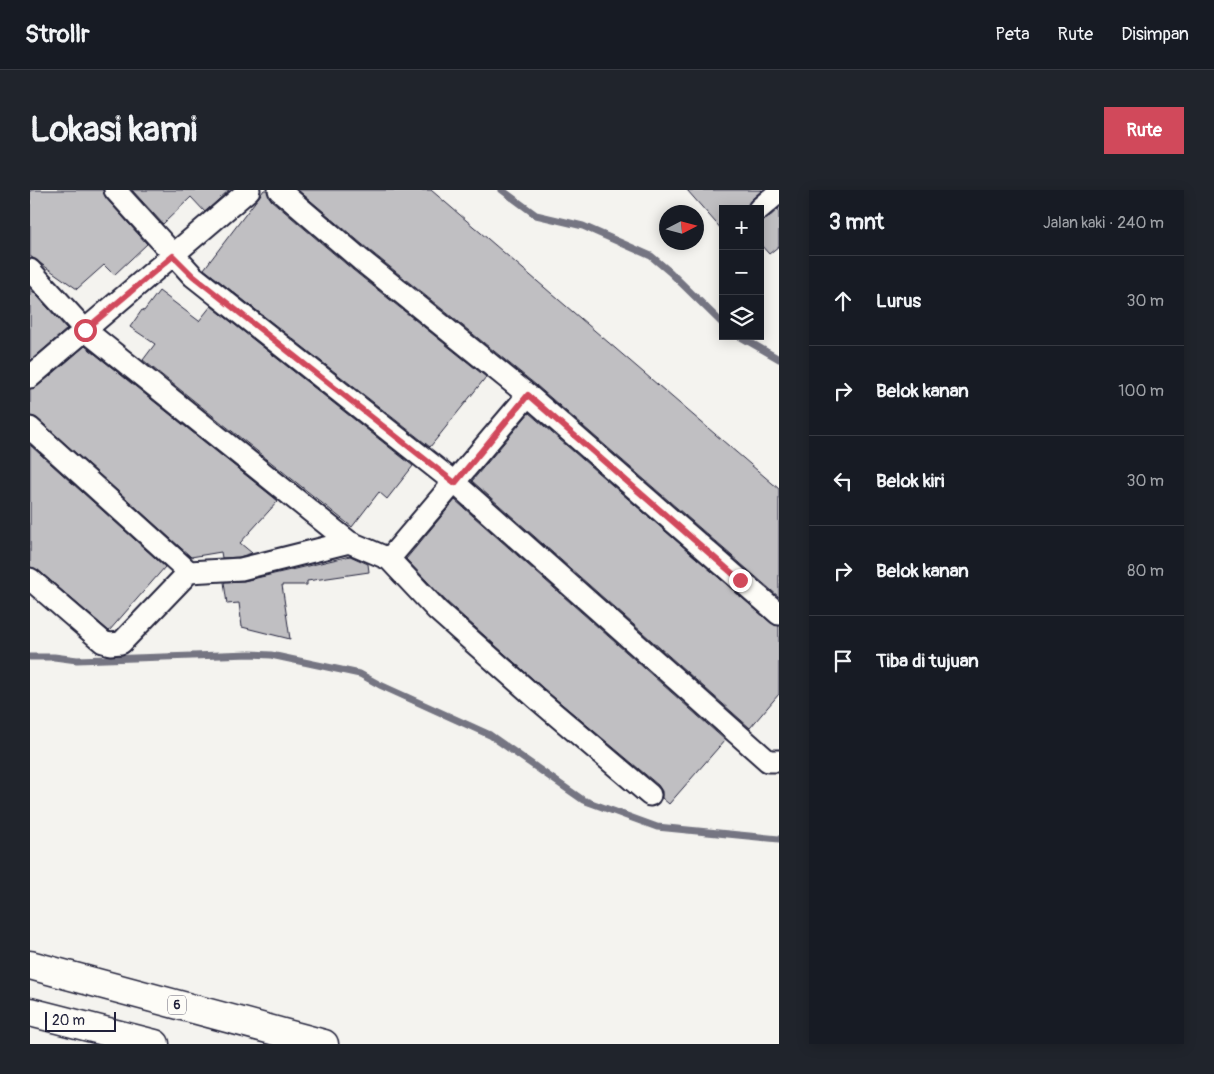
<!DOCTYPE html>
<html lang="id">
<meta charset="utf-8">
<style>
body{margin:0;font-family:Pangolin,sans-serif;background:#20242c;color:#f1f3f6}
.controls{position:absolute;right:15px;top:15px;display:grid;overflow:hidden;border-radius:0px;box-shadow:0 2px 12px #0003}
.controls button{width:45px;height:45px;display:grid;place-items:center;padding:0;border:0;border-bottom:1px solid #363941;background:#171b24;color:#f1f3f6;font:25px sans-serif}
.compass{position:absolute;left:629px;top:15px;width:45px;height:45px;border-radius:50%;background:#171b24;box-shadow:0 2px 12px #0003;rotate:84deg}
.scale{position:absolute;left:15px;bottom:12px;width:71px;box-sizing:border-box;padding-left:5px;border:2px solid #22223b;border-top:0;font-size:14px;line-height:18px;white-space:nowrap;color:#22223b;-webkit-text-stroke:4px #fdfcf7;paint-order:stroke}
.stop{position:absolute;width:15px;height:15px;margin:-11px;border:4px solid #d1495b;border-radius:50%;background:#fff}
.stop.end{background:#d1495b;border-color:#fff;box-shadow:0 1px 5px #0008}
.list{margin:0;padding:0;list-style:none}
h2{display:flex;justify-content:space-between;align-items:center;height:65px;margin:0;padding:0 20px;font-size:21px}
h2 small{font-size:16px;font-weight:400;color:#9ea1a6}
.list li{display:grid;grid-template-columns:32px 1fr auto;gap:15px;align-items:center;box-sizing:border-box;height:90px;padding:0 20px;border-top:1px solid #363941}
.list b{display:block;font-size:19px;white-space:nowrap}
.list em{font-size:16px;font-style:normal;color:#9ea1a6}
.icon{flex:none;width:28px;height:28px;fill:none;stroke:currentColor;stroke-width:2;stroke-linecap:round;stroke-linejoin:round}
.map{position:relative;flex:none;width:749px;height:854px;overflow:hidden;border-radius:0px}
header{display:flex;align-items:center;gap:30px;box-sizing:border-box;height:70px;padding:0 25px;background:#171b24;border-bottom:1px solid #363941}
header strong{font-size:24px}
nav{display:flex;gap:28px;margin-inline-start:auto;font-size:18px}
.intro{display:flex;align-items:center;justify-content:space-between;box-sizing:border-box;height:120px;padding:0 30px}
h1{margin:0;font-size:35px}
.button{padding:12px 22px;border-radius:0px;background:#d1495b;color:#fff;font-size:18px;font-weight:700}
main{display:flex;gap:30px;padding:0 30px}
aside{flex:1;background:#171b24;border-radius:0px;box-shadow:0 2px 12px #0003}
.map>svg:first-child{display:block}
.lines{fill:none;stroke-linecap:round;stroke-linejoin:round}
.stream{stroke:#757582;stroke-width:7}
.building{fill:#c0bfc2;stroke:#22223b}
.minor-casing{stroke:#22223b;stroke-width:25}
.motorway-casing{stroke:#22223b;stroke-width:31}
.minor{stroke:#fdfcf7;stroke-width:21}
.motorway{stroke:#fdfcf7;stroke-width:28}
.route{stroke:#d1495b;stroke-width:6}
.labels{text-anchor:middle;dominant-baseline:central;stroke-width:4.5;stroke-linejoin:round;paint-order:stroke}
.shield{fill:#fdfcf7;stroke:#646373;stroke-width:1}
.shield-label{font-size:12px;font-weight:bold;fill:#22223b}
</style>
<header>
<strong>Strollr</strong>
<nav><a>Peta</a><a>Rute</a><a>Disimpan</a></nav>
</header>
<div class="intro"><h1>Lokasi kami</h1><a class="button">Rute</a></div>
<main>
<div class="map">
<svg width="749" height="854" viewBox="0 0 749 854">
<rect width="100%" height="100%" fill="#f4f3ef"/>
<filter id="ink" filterUnits="userSpaceOnUse"><feTurbulence type="fractalNoise" baseFrequency=".02" numOctaves="2"/><feDisplacementMap in="SourceGraphic" scale="10" xChannelSelector="R" yChannelSelector="G"/><feConvolveMatrix kernelMatrix="1 2 1 2 8 2 1 2 1" color-interpolation-filters="sRGB"/></filter>
<g filter="url(#ink)">
<g class="lines">
<path class="stream" d="M472,0L506,25L553,36L621,66L640,82L693,134
M709,146L749,169
M0,467H24L47,470L220,464L241,465L330,484L350,495L460,545L553,610L627,637L749,649"/>
</g>
<path class="building" d="M0,0H73L76,8L117,54L84,85L74,75L47,99L0,66Z
M102,0H199L175,22L161,7L133,34Z
M234,0H237L241,10L323,80L456,187L400,257L174,79Z
M268,0H401L749,299V407L506,195L339,60Z
M657,0H732L721,10L717,19H693V41Z
M749,18V56L739,64L730,54V31L737,29Z
M0,98L37,139L0,171Z
M129,101L169,131L181,116L383,276L357,309L349,302L322,337L113,170L125,154L100,137L112,120L114,121Z
M55,156L248,311L210,353L222,363L209,367L192,368L191,362L161,367L8,229L0,226V199L8,196Z
M499,223L741,433L749,436V504L720,538L442,291Z
M0,255L135,377L79,441L8,380L0,377Z
M425,310L695,550L639,614L632,608V601L628,595L514,499L416,411L376,369Z
M320,366L338,374L339,382L277,391V395H252L260,449L212,437L209,413L197,414L194,392L214,391Z"/>
<g class="lines">
<defs>
<path id="minor" d="M85,0L163,86L425,293L729,563L738,571H749
M249,0L331,70L498,205L749,424
M729,19L749,2
M0,80L55,140L319,352
M0,187L219,0
M498,205L359,369L407,420L506,508L620,605
M0,238L159,382L211,379L319,352L359,369
M0,389L73,452L80,454L91,453L159,382"/>
<path id="motorway" d="M0,775L294,854
M0,822L125,854"/>
</defs>
<use href="#minor" class="minor-casing"/>
<use href="#motorway" class="motorway-casing"/>
<use href="#minor" class="minor"/>
<use href="#motorway" class="motorway"/>
</g>
</g>
<g class="lines" filter="url(#ink)">
<path class="route" d="M55,140L143,66L163,86L425,293L498,205L710,390"/>
</g>
<g class="labels">
<rect class="shield" x="138" y="805.5" width="18" height="19" rx="4"/>
<g class="shield-label">
<text x="147" y="815">6</text>
</g>
</g>
</svg>
<div class="controls">
<button>+</button>
<button>−</button>
<button><svg class="icon" aria-label="layers" viewBox="0 0 24 24"><path d="M12 4l9 5-9 5-9-5zM3 14l9 5 9-5"/></svg></button>
</div>
<svg class="compass" viewBox="-18 -18 36 36"><path d="M0-13l5 13h-10z" fill="#e53935"/><path d="M0 13l5-13h-10z" fill="#9ea1a6"/></svg>
<div class="scale">20 m</div>
<div class="stop" style="left:55px;top:140px"></div>
<div class="stop end" style="left:710px;top:390px"></div>
</div>
<aside>
<h2>3 mnt<small>Jalan kaki · 240 m</small></h2>
<ul class="list">
<li><svg class="icon" aria-label="ahead" viewBox="0 0 24 24"><path d="M12 20V5M6 11l6-6 6 6"/></svg><div><b>Lurus</b></div><em>30 m</em></li>
<li><svg class="icon" aria-label="right" viewBox="0 0 24 24"><path d="M7 20v-9h11M14 6l5 5-5 5"/></svg><div><b>Belok kanan</b></div><em>100 m</em></li>
<li><svg class="icon" aria-label="left" viewBox="0 0 24 24"><path d="M17 20v-9H6M10 6l-5 5 5 5"/></svg><div><b>Belok kiri</b></div><em>30 m</em></li>
<li><svg class="icon" aria-label="right" viewBox="0 0 24 24"><path d="M7 20v-9h11M14 6l5 5-5 5"/></svg><div><b>Belok kanan</b></div><em>80 m</em></li>
<li><svg class="icon" aria-label="arrive" viewBox="0 0 24 24"><path d="M6 21V4h12l-3 4 3 4H6"/></svg><div><b>Tiba di tujuan</b></div></li>
</ul>
</aside>
</main>
